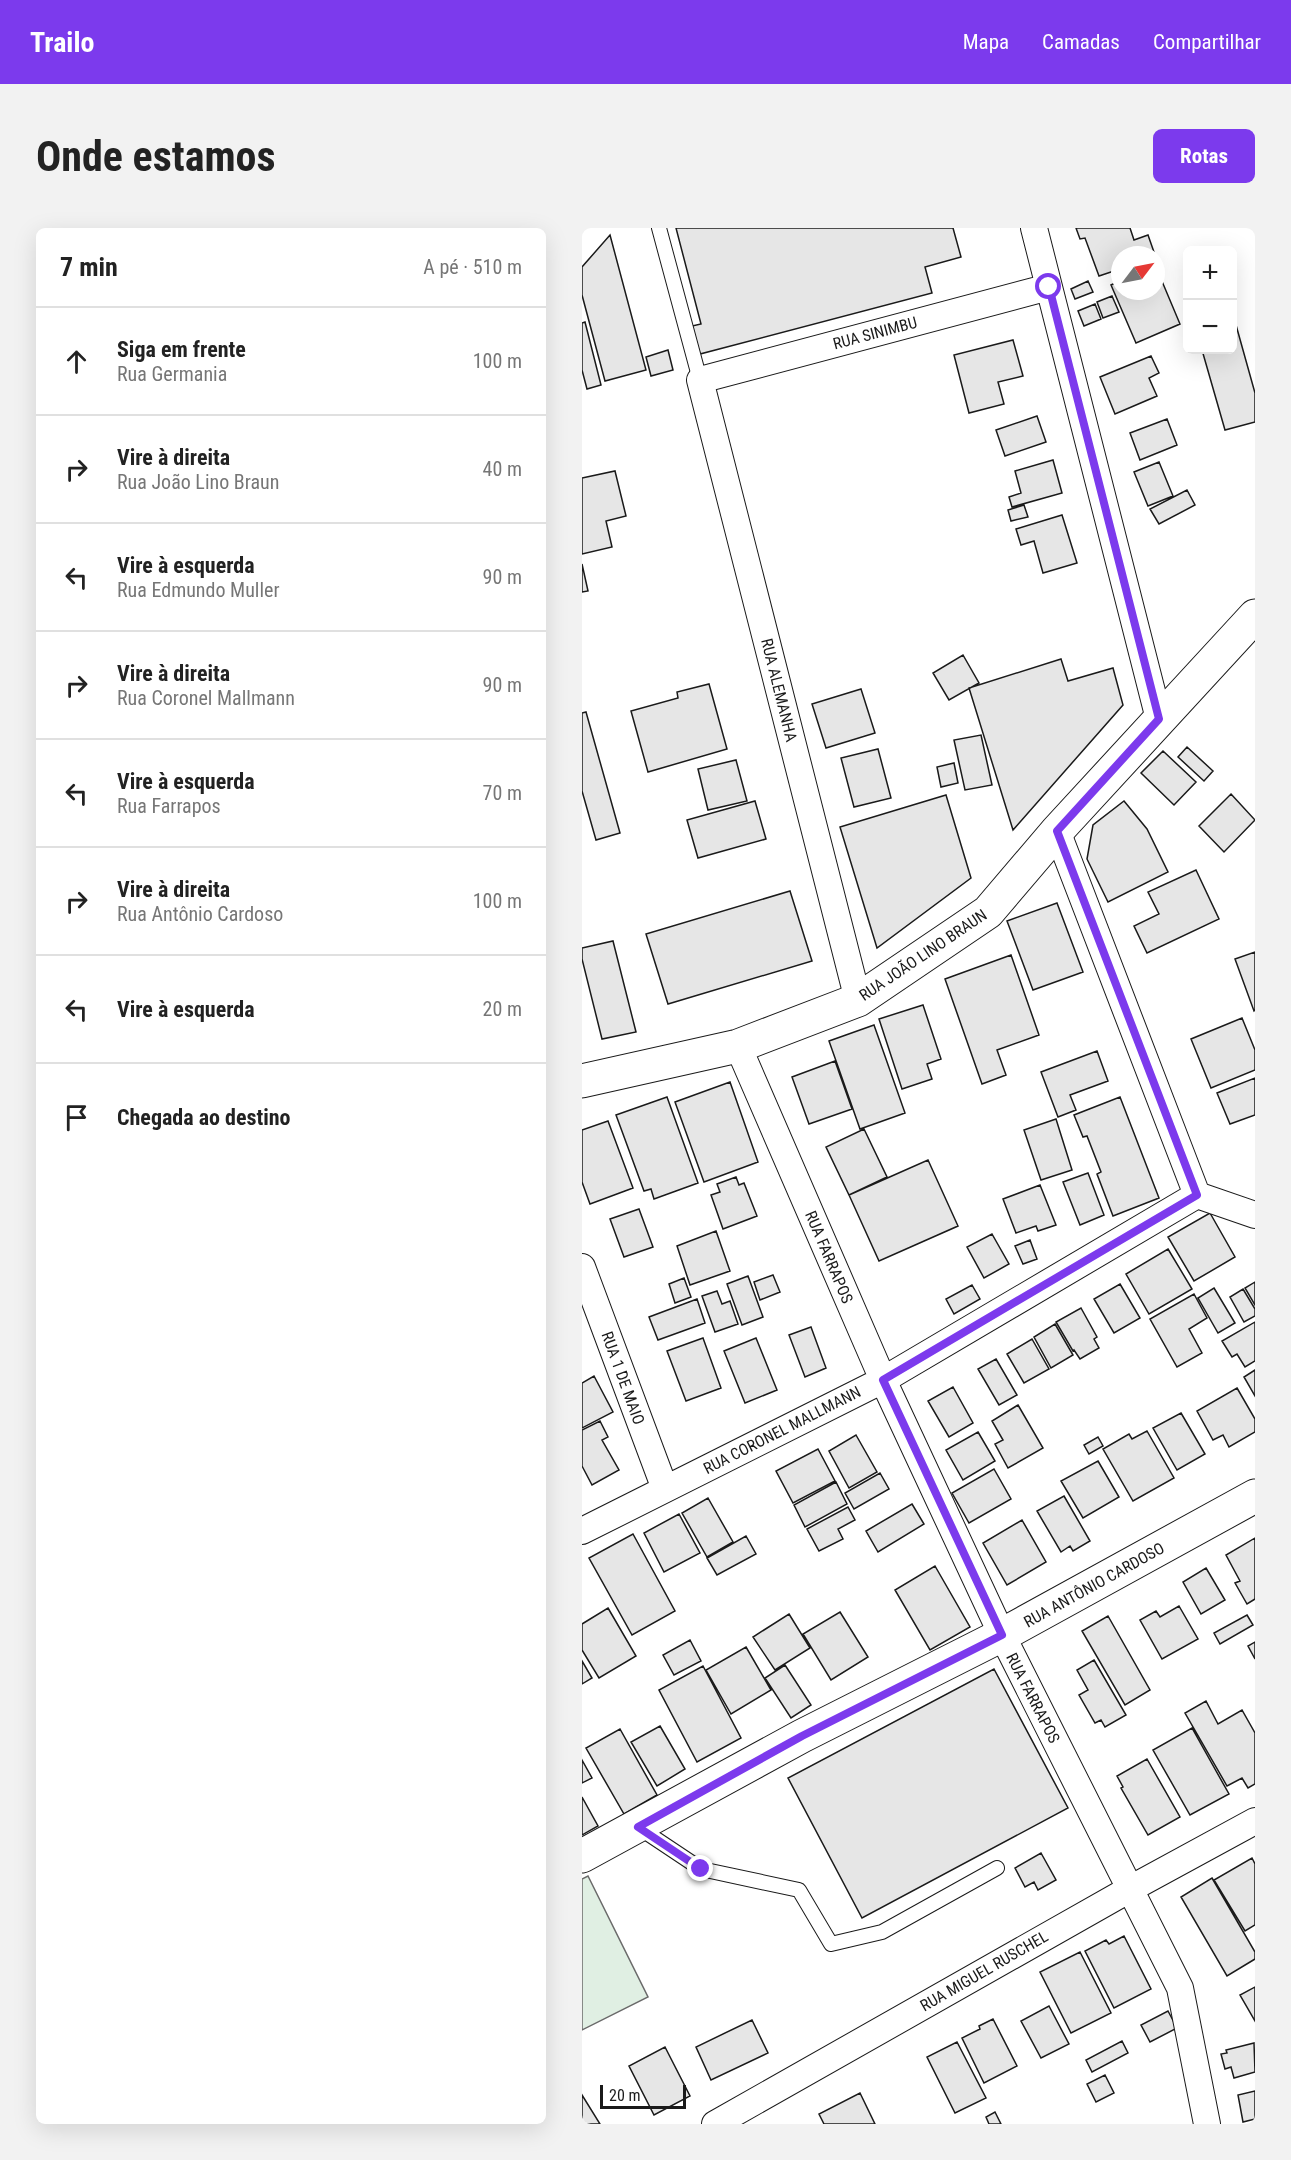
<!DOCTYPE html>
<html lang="pt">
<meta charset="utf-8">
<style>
body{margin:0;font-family:"Roboto Condensed",sans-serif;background:#f2f2f2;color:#222}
.controls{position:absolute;right:18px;top:18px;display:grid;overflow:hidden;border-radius:9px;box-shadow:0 6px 24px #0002}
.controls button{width:54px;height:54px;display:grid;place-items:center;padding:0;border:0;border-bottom:2px solid #e0e0e0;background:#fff;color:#222;font:30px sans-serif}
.compass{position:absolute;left:529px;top:18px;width:54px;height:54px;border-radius:50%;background:#fff;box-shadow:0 6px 24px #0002;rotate:58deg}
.scale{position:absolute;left:18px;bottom:15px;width:86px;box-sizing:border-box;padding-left:6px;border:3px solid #1a1a1a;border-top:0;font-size:16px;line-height:21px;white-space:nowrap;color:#1a1a1a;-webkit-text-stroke:4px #fff;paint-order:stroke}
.stop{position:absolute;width:18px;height:18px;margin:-14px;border:4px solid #7c3aed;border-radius:50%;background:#fff}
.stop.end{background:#7c3aed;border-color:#fff;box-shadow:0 2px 6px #0008}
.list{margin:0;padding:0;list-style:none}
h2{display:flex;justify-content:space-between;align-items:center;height:78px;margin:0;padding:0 24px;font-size:26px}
h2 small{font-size:20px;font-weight:400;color:#767676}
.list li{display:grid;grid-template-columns:39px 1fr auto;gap:18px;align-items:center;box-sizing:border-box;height:108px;padding:0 24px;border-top:2px solid #e0e0e0}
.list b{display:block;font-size:22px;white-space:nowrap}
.list p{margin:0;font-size:20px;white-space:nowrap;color:#767676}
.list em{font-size:20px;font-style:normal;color:#767676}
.icon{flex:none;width:33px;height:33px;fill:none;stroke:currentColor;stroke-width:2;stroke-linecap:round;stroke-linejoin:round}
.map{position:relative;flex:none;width:673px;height:1896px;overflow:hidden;border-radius:9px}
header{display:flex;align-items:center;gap:36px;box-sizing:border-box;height:84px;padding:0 30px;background:#7c3aed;color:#fff}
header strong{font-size:28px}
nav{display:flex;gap:33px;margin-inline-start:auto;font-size:21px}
.intro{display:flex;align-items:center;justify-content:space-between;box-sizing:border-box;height:144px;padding:0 36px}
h1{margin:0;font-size:42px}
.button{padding:15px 27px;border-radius:9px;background:#7c3aed;color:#fff;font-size:21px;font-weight:700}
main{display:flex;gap:36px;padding:0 36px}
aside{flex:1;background:#fff;border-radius:9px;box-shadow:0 6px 24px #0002}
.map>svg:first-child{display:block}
.green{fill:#e0efe3;stroke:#6a6a6a;stroke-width:1.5}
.building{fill:#e6e6e6;stroke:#1a1a1a;stroke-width:1.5}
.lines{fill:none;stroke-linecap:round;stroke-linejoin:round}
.lane-casing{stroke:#1a1a1a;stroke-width:16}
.street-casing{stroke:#1a1a1a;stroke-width:28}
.secondary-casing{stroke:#1a1a1a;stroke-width:35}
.lane{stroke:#fff;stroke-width:14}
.street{stroke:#fff;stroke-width:26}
.secondary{stroke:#fff;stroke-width:33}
.route{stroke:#7c3aed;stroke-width:8}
.labels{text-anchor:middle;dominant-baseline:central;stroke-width:4.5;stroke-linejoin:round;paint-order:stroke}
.street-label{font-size:16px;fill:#1a1a1a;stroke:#fff}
</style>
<header>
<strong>Trailo</strong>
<nav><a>Mapa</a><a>Camadas</a><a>Compartilhar</a></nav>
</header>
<div class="intro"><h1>Onde estamos</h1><a class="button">Rotas</a></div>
<main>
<aside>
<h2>7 min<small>A pé · 510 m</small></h2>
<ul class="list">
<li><svg class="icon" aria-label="ahead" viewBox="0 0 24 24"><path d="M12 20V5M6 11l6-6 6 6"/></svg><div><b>Siga em frente</b><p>Rua Germania</p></div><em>100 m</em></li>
<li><svg class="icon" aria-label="right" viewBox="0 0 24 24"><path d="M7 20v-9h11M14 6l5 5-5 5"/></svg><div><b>Vire à direita</b><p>Rua João Lino Braun</p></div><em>40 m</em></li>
<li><svg class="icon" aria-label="left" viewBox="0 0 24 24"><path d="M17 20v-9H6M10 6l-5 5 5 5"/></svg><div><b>Vire à esquerda</b><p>Rua Edmundo Muller</p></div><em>90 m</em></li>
<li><svg class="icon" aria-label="right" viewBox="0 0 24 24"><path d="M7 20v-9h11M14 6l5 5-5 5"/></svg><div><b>Vire à direita</b><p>Rua Coronel Mallmann</p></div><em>90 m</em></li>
<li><svg class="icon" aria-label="left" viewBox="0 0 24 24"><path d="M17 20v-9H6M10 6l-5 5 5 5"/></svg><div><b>Vire à esquerda</b><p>Rua Farrapos</p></div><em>70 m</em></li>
<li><svg class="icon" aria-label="right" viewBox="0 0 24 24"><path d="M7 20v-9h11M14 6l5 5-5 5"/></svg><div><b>Vire à direita</b><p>Rua Antônio Cardoso</p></div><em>100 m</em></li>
<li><svg class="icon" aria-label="left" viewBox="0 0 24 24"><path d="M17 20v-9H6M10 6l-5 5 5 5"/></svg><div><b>Vire à esquerda</b></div><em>20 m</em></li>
<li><svg class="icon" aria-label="arrive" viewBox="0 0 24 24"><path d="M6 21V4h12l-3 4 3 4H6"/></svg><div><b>Chegada ao destino</b></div></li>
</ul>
</aside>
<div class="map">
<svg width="673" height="1896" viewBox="0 0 673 1896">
<rect width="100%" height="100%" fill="#fff"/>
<path class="green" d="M6,1648L66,1769L0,1802V1651Z"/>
<path class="building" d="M94,0H371L379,29L343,39L350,65L118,126L110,98L119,96Z
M494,0H548L552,12L566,7L573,27H538V41L517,48L503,10L498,11Z
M28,7L64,142L23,153L0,67V39Z
M574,39L598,96L554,115L529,57L538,53V63H574Z
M506,53L511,64L493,71L489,61Z
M530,68L537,84L521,90L515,74Z
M513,76L519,91L502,98L496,83Z
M3,94L19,157L5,161L0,142V95Z
M654,97L673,165V194L643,202L620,122H650V98Z
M431,112L441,148L416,154L422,176L387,185L372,127Z
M86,122L91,142L69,148L64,129Z
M569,128L577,145L567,150L575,168L533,186L518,149Z
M455,188L464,214L423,228L414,202Z
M585,191L595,217L558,232L548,205Z
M471,232L480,265L430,279L427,269L439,265L433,243Z
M577,234L591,268L566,278L552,244Z
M33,243L44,288L24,293L30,319L0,326V250Z
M605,262L613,277L577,296L568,281Z
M442,277L446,289L429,293L426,282Z
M480,287L495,335L461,345L452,313L439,317L434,301Z
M0,336L6,363L0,364Z
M381,427L397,455L367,472L351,445Z
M479,431L486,453L531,440L541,477L431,602L387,460Z
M127,456L145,521L66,544L49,483L96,470L95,464Z
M279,461L293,505L244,520L230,476Z
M4,484L38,605L14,612L0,563V485Z
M399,507L410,557L383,562L372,512Z
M605,519L631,543L622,553L596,529Z
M296,521L309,570L272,579L259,530Z
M581,523L614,554L592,577L559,545Z
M154,532L165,573L126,582L116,541Z
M372,535L376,555L359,559L355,539Z
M649,566L673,592L642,624L617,598Z
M364,567L389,650L295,720L258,599Z
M173,573L184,611L116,630L105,592Z
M542,573L565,601L586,644L526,674L505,631L511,597Z
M614,642L637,691L565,725L552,698L577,686L566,664Z
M208,663L230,733L86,776L64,706Z
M475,675L501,744L451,762L425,693Z
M31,713L54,804L20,811L0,731V720Z
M673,724V782L672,783L653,731Z
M429,727L457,807L415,822L424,847L400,856L363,751Z
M341,777L359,831L345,836L350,851L320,861L297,791Z
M660,790L673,822V842L629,860L609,811Z
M292,797L323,885L278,901L247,813Z
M515,823L526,853L488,867L494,882L476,889L459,844Z
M253,833L270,881L227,896L210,849Z
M673,850V887L648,896L635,865Z
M148,854L176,934L122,954L93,874Z
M85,869L116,955L72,971L69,961L62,963L34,887Z
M538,869L577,970L531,988L515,946L519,944L505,908L501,909L492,887Z
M474,891L490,942L459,952L442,902Z
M26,893L51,960L8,976L0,954V902Z
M282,901L305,949L267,967L244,919Z
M346,932L376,998L297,1033L267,967Z
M506,945L522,987L498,997L481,954Z
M154,949L157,957L162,955L175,988L141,1001L129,967L138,964L135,956Z
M458,957L474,997L456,1003L454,998L434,1005L421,971Z
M57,981L71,1019L42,1029L28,991Z
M628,985L653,1029L612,1053L586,1009Z
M134,1003L148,1043L108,1057L95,1018Z
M410,1006L427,1036L402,1050L385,1019Z
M448,1012L455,1031L441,1036L433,1018Z
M586,1021L610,1061L567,1086L544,1046Z
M191,1047L198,1064L178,1072L172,1054Z
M166,1048L181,1089L160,1097L145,1056Z
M102,1050L109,1069L93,1075L87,1056Z
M673,1054V1077L663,1060Z
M538,1056L558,1090L532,1105L512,1071Z
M390,1057L398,1071L372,1086L364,1071Z
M632,1060L653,1095L636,1105L616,1070Z
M661,1061L673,1081V1088L662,1094L648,1069Z
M135,1063L140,1076L148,1073L156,1096L133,1104L120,1068Z
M612,1066L625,1090L607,1101L620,1125L595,1139L568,1091Z
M115,1071L123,1095L76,1112L67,1089Z
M499,1080L515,1109L512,1111L517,1120L498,1131L492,1122L491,1123L474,1094Z
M673,1094V1133L663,1139L655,1126L650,1129L640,1113Z
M473,1096L491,1127L469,1140L452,1109Z
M229,1099L244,1140L223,1149L207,1107Z
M121,1110L139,1160L104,1173L85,1123Z
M174,1110L195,1162L163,1175L142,1123Z
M450,1111L467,1141L442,1155L425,1126Z
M414,1131L435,1167L417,1177L396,1141Z
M673,1142V1168L662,1149Z
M12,1148L31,1184L0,1200V1155Z
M371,1159L391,1195L367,1209L346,1173Z
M655,1160L673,1191V1204L647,1219L641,1207L631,1212L615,1183Z
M436,1177L461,1220L426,1240L413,1216L421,1212L410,1193Z
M599,1185L623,1226L595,1242L571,1200Z
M18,1193L26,1209L20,1212L37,1242L10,1257L0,1238V1202Z
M565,1203L592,1250L551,1273L521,1221L547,1206L550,1211Z
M396,1204L413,1233L381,1252L364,1222Z
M274,1207L295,1244L267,1260L247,1223Z
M516,1209L521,1218L507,1226L502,1217Z
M236,1221L253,1253L211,1275L194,1243Z
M516,1233L537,1269L501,1290L479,1253Z
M412,1241L429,1271L387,1295L370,1265Z
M298,1245L307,1261L272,1281L263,1265Z
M254,1254L265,1276L223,1299L212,1277Z
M482,1268L508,1313L491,1323L488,1318L479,1324L455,1283Z
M126,1270L151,1314L125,1329L100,1285Z
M330,1276L342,1296L296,1324L284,1303Z
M266,1279L273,1292L256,1301L261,1311L237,1323L225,1301Z
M97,1286L118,1325L82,1344L62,1305Z
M440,1292L464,1334L425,1357L401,1315Z
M51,1306L93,1383L50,1407L7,1330Z
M164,1308L174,1326L135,1347L125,1330Z
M673,1310V1371L665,1376L653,1355L658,1353L644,1327Z
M353,1338L388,1399L348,1422L313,1362Z
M624,1340L643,1372L619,1386L601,1354Z
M597,1378L616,1411L580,1431L558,1392L574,1383L578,1389Z
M26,1380L54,1428L17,1450L0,1422V1396Z
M258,1384L286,1429L249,1452L221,1406Z
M207,1386L228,1420L193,1442L171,1409Z
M665,1387L671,1397L638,1416L632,1405Z
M526,1388L568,1462L543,1477L500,1403Z
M108,1412L119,1433L92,1447L81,1427Z
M673,1414V1431L666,1418Z
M164,1419L189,1462L149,1486L124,1442Z
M512,1432L544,1487L523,1499L519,1492L513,1495L497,1467L506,1462L495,1442Z
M0,1433L10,1450L0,1456Z
M203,1437L229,1477L209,1490L183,1450Z
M121,1438L159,1510L115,1534L77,1462Z
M412,1441L486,1580L280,1690L206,1550Z
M624,1473L636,1496L660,1482L673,1505V1556L666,1560L660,1550L645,1558L603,1485Z
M78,1498L103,1541L75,1558L49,1514Z
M610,1500L647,1566L608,1587L571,1522Z
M38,1501L75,1567L42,1586L4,1520Z
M565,1531L598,1589L566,1607L539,1560L541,1559L535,1548Z
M0,1532L10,1550L0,1555Z
M0,1569L16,1598L0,1607Z
M459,1625L474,1652L456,1662L452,1654L443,1659L433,1640Z
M670,1630L673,1636V1697L663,1703L632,1652Z
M630,1650L673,1724V1731L645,1748L599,1669Z
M542,1708L569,1761L532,1780L503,1723L524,1712L527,1716Z
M498,1724L529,1785L489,1805L458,1744Z
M673,1759V1793L658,1767Z
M467,1778L487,1816L459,1830L439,1793Z
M586,1783L595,1800L568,1814L559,1797Z
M411,1791L435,1838L402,1855L380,1810L398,1801L397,1798Z
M170,1792L186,1825L129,1852L114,1819Z
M540,1813L546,1825L510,1844L504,1832Z
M375,1814L404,1870L373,1885L345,1829Z
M672,1815L673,1844L652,1850L649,1839L643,1841L639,1826L645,1825L644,1822Z
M83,1819L108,1868L72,1887L47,1838Z
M523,1847L532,1865L514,1874L505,1856Z
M673,1863V1891L661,1894L656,1867Z
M278,1865L293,1896H242L237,1886Z
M0,1867L18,1896H0Z
M413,1884L419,1896H407L404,1889Z"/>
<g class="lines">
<defs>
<path id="lane" d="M77,0L118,152
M56,1599L119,1641L217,1662L249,1716L300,1704L415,1640"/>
<path id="street" d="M452,0L577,491
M475,603L615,967L673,987
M276,772L118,152L467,59
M156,818L301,1152L420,1407L598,1760L625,1896
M0,1039L83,1261
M0,1303L301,1152L615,967
M133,1896L548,1661L673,1593"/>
<path id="secondary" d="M0,853L156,818L276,772L406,684L475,603L673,388
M0,1628L220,1508L420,1407L673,1268"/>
</defs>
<use href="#lane" class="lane-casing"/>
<use href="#street" class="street-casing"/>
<use href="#secondary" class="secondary-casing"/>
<use href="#lane" class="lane"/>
<use href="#street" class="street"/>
<use href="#secondary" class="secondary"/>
</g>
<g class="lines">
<path class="route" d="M119,1641L56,1599L220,1508L420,1407L301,1152L615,967L475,603L577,491L467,59"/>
</g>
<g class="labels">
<g class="street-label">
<text transform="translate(293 105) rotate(-15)">RUA SINIMBU</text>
<text transform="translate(197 462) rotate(76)">RUA ALEMANHA</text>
<text transform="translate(341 727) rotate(-34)">RUA JOÃO LINO BRAUN</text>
<text transform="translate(247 1029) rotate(67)">RUA FARRAPOS</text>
<text transform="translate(41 1150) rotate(70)">RUA 1 DE MAIO</text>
<text transform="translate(200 1202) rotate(-27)">RUA CORONEL MALLMANN</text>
<text transform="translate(512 1357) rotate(-29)">RUA ANTÔNIO CARDOSO</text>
<text transform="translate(451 1470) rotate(63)">RUA FARRAPOS</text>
<text transform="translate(402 1743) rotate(-30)">RUA MIGUEL RUSCHEL</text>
</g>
</g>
</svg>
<div class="controls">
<button>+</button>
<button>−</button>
</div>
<svg class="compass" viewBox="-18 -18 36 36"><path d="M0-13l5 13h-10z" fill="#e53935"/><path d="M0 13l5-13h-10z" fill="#767676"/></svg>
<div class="scale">20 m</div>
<div class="stop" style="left:467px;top:59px"></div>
<div class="stop end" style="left:119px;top:1641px"></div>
</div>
</main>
